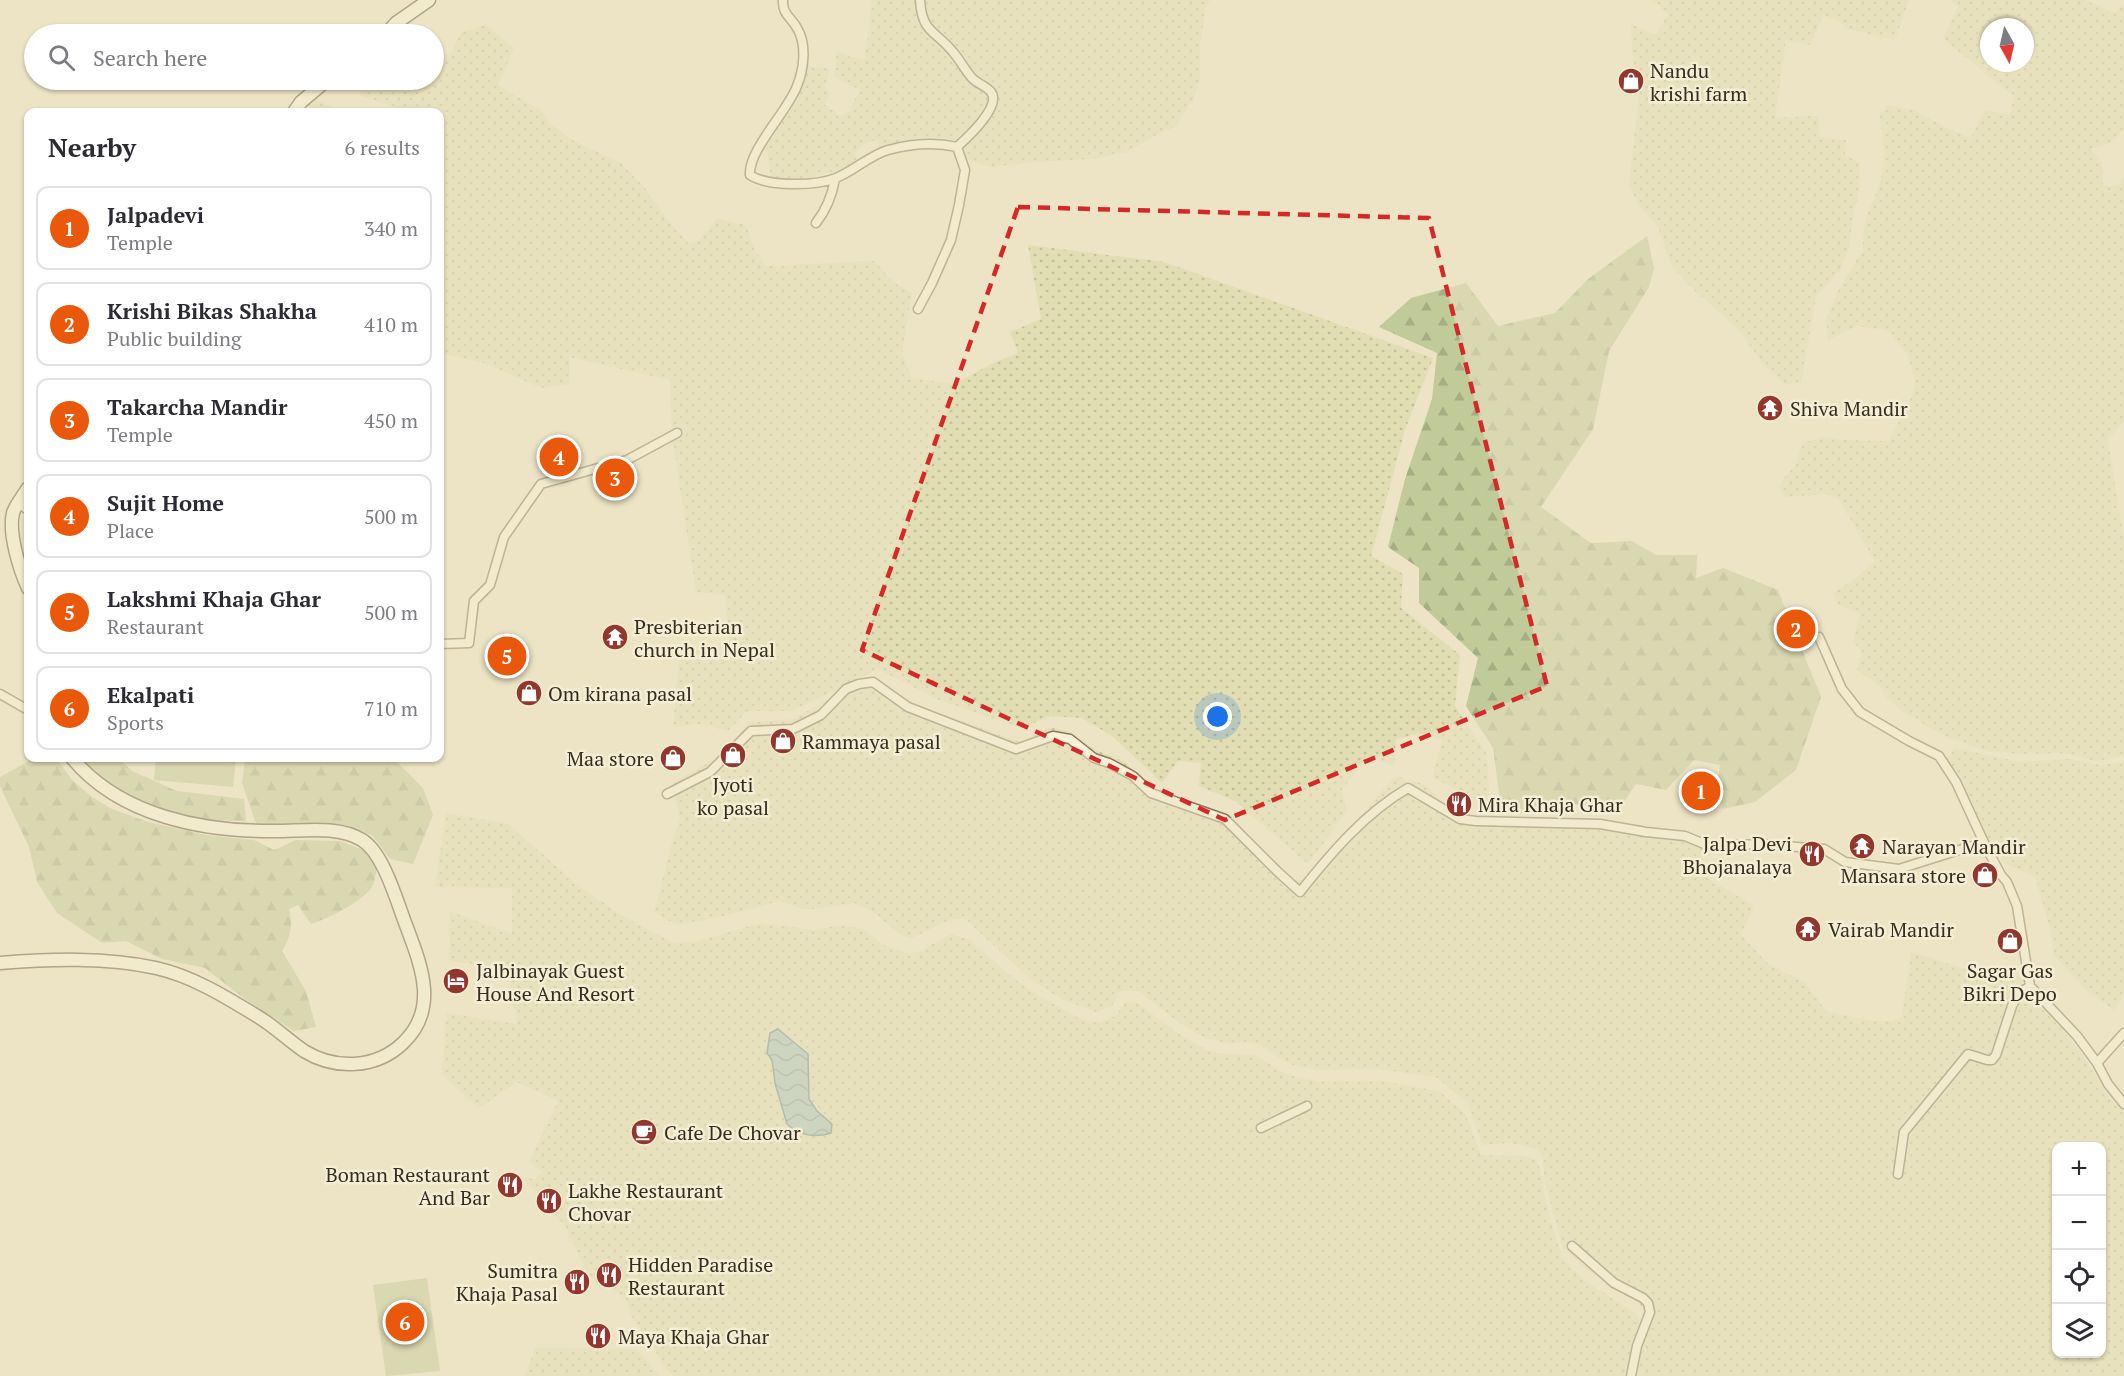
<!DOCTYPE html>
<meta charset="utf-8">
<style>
body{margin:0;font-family:"PT Serif",serif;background:#f2f2f3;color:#2b2b33}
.controls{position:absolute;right:18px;bottom:18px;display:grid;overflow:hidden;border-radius:12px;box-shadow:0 2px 4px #0004}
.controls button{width:54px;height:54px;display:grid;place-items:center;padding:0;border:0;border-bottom:2px solid #e1e1e2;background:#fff;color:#2b2b33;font:30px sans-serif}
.compass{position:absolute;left:1980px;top:18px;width:54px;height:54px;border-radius:50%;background:#fff;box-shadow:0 2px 4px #0004;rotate:172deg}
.you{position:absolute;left:1218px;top:717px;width:21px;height:21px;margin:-15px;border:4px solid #fff;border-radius:50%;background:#1a73e8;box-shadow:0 0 0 9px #1a73e833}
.badge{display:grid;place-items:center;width:39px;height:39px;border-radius:50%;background:#ea580c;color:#fff;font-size:20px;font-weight:700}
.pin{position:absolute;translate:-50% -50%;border:3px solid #fff;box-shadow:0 2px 6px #0006}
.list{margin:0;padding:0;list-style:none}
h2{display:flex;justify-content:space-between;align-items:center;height:78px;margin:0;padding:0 24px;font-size:26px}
h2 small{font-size:20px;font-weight:400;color:#7c7c81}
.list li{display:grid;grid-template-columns:39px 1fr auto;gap:18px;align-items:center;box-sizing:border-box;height:84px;margin:0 12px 12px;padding:0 12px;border:2px solid #e1e1e2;border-radius:12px}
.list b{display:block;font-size:22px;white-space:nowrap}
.list p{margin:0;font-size:20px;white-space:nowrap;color:#7c7c81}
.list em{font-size:20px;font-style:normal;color:#7c7c81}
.icon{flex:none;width:33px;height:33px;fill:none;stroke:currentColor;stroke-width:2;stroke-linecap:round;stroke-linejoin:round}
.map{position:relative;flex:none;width:2124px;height:1376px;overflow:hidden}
.search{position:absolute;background:#fff;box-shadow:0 2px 4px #0004;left:24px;top:24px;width:420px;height:66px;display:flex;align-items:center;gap:15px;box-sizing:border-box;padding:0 21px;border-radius:33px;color:#7c7c81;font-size:22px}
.panel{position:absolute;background:#fff;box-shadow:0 2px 4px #0004;left:24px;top:108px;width:420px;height:654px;border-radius:12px}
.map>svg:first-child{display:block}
.farmland{fill:url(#farmland-dots);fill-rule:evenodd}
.forest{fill:url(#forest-firs)}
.green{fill:#c1ca99}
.water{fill:url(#water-waves);stroke:#6e8e89;stroke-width:1.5}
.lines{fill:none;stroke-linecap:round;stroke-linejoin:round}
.minor-casing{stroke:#87765c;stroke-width:11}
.secondary-casing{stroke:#69573f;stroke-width:15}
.minor{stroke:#f7f1d8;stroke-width:8}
.secondary{stroke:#f7f1d8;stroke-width:12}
.marked{fill:none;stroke:#d62828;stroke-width:4.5;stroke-dasharray:12 8;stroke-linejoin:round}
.labels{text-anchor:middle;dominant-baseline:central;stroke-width:5;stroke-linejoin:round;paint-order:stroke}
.poi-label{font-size:20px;fill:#372d1f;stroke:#f4eed4;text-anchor:start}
</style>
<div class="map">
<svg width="2124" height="1376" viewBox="0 0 2124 1376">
<defs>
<pattern id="farmland-dots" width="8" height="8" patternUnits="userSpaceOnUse" patternTransform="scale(1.5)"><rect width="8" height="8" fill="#e2deb3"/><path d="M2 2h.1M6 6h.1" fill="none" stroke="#c2bf9a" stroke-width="1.8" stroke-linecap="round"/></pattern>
<pattern id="forest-firs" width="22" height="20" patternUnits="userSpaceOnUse" patternTransform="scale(1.5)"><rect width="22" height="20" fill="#c1ca99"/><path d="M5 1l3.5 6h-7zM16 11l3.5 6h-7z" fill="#a6ae83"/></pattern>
<pattern id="water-waves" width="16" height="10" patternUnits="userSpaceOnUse" patternTransform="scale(1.5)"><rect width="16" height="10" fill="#a7c0bb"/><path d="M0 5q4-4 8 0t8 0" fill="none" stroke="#899c97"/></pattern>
</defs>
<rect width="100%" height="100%" fill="#ece4c5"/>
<path class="farmland" d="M872,0H1210L1206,6L1200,46V78L1193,101L1175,127L1158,134L1126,152L1092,159L1035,162L991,167L965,159L954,141L916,139L880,147L876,140L864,144L854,154L858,161L843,169L798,180L771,178L767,151H760L805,66L830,69L825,86L831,94L824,104L841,116L848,112L860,90L834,77L837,51L851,57L865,59Z
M1651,0H1909L1895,40L1848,29L1840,22L1823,15L1810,45L1786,40L1775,118L1818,116L1820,137L1846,140L1845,155L1860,163L1859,191L1854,211L1849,247L1840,271L1816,296L1801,383L1785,384L1765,367L1739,330L1695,291L1672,267L1658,227L1637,203L1629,184L1639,95L1632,53L1631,24L1655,35L1669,14Z
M1950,0H2085L2115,13L2124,4V130L2108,144L2091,149L2102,163L2103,186L2119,185L2122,178H2124V421L2108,440L2124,541V756L2096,761L2064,753L2021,754L1987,751L1948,738L1903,712L1883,694V690L1875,682L1857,670L1862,652L1853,641L1860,614L1838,604L1833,593L1855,579L1875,561L1838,498L1826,494L1785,497L1779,487L1785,477L1796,465L1802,443L1823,437L1844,440L1889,441L1911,398L1915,382L1907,354L1887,330L1857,326L1828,340L1826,319L1841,285L1862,252L1865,220L1881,181L1884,155L1880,114L1887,105L1914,110L1945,127L1970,138L1986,110L2010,115L2014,97L1943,38L1958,7ZM1989,27H2025V63H1989Z
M486,25L514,48L498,85L540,110L551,124L570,139L621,163L644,187L668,220L689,244L699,240L717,219L746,225L755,250L766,266L874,261L893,282L912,293L902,353L912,378L954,384L993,363L1018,353L1010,332L1041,319L1028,245L1164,262L1433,358L1405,430L1371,556L1403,574L1401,608L1460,655L1455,706L1487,754L1490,811L1476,800L1432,777L1442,740L1421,733L1396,739L1394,765L1366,757L1342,790L1347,811L1308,864L1235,801L1199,786L1201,763L1178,761L1162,783L1112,736L1082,718L1051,716L1021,728L939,700L878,669L792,711H747L728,731L701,724L673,727L680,649L730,656L725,595L696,592L672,436L670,380L569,357V384L541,388L481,362L440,353V112H409L361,96L356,80H434V53L450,55L461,32Z
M305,94L329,105L339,112H311Z
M874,682L921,707L989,730L1007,738L1018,741L1026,739L1047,729L1055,728L1065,731L1098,751L1125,762L1153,788L1227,816L1289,878L1295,880H1304L1311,875L1388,784L1395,778L1404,777L1408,787L1413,780L1428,787L1460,819L1561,822L1594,818L1672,831L1705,848L1701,857L1703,875L1754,906L1741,935L1769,965L1804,982L1827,1012L1873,1021H1892L1902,1016L1911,952L1990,977H2022V983L2028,994L2058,1025L2081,1053L2108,1096L2124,1113V1376H1629L1640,1327L1624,1376H673L662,1364L654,1348L639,1329L630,1313L627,1301L614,1290L597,1285L580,1259L566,1227L524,1179L527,1177L534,1180L542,1172L529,1162L558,1101L517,1082L479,1108L442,1075L446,1013L517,1024L507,968L450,961L449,911L512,934V888L435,887L446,813L508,824L580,887L623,916L674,943L695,942L761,923L814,930L841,925L863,929L884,945L909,954L922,950L951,934L968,939L1016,980L1037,995L1079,1018L1099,1023L1115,1016L1126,1002L1138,1003L1177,1033L1207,1050L1222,1054L1255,1055L1282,1072L1299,1078L1318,1081H1381L1439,1091L1466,1115L1481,1155L1523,1156L1537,1160L1541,1171L1543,1192L1562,1257L1584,1280L1635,1313L1642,1323L1644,1314L1641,1306L1627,1293L1588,1271L1563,1248L1545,1181L1542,1156L1537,1149L1511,1143L1482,1145L1468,1104L1436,1077L1378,1069L1317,1070L1293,1065L1282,1060L1261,1045L1246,1042L1230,1044L1205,1038L1175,1020L1139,991H1121L1112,1006L1096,1012L1064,1000L1034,982L965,919H951L912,938L901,935L872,911L854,903L806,910L780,901L716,918L677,925L654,913L671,846L680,818L673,788L675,782L718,757L750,722L793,719L851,686ZM2056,1146H2102V1354H2056Z
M1955,748L2020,762L2070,759L2100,765L2124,762V994L2114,1010L2088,992L2054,955L2050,929L2035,876L2008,865L1985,841L1959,782L1939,768Z
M535,1348L636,1349L660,1376H525Z"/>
<path class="forest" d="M1647,236L1654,268L1649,287L1609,351L1593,429L1541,507L1591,543L1632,541L1656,555H1697L1696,578L1723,568L1778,590L1821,697L1796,770L1755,802L1723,809L1717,786L1720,765L1694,760L1666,790L1636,784L1619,809L1575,804L1555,812L1505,814L1500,800L1493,748L1466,706L1478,658L1419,603V568L1388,547L1405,479L1432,399L1437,353L1379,327L1411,298L1466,283L1498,326L1555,313L1588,279Z
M34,758H56L72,780L92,797L112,809L148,822L206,835L254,840L274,850L296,840L340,841L364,850L377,869C375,874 375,882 372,887C362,902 327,919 311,924L298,905L289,909C293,925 291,936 282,951L306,991L316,1027L294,1031L246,1000L205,968L162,959L126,941L102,943L57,913L37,882L29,847L0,786V777Z
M70,758H119L132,771L177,791L244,799L246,821L211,820L175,815L140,806Z
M245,758H385L396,761L423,788L433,815L413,864L390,859L372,835L327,823L257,826L242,783Z"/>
<path class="green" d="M156,758H236L233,787L154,780Z
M427,1278L440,1371L386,1376L373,1285Z"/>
<path class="water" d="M778,1029L808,1054L809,1099L817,1111L832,1124L831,1133C816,1138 799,1136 787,1124L775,1083L772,1060L767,1053L770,1033Z"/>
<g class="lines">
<defs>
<path id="minor" d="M783,0C782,14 791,17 797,28C807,44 804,69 797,86C788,111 748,150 750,175C768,187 816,186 836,178C854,171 870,155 888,150C910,144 935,142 957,147L965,170L959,205L951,240L932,283L918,309
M920,0C922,33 935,30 953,52C960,60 965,70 972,78C978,84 986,86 991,92C1002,106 967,138 957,147
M816,223C827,209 832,196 835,179
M18,503L28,510
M1819,637L1842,689L1860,712L1909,741L1939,756L1956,782L1986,847L2001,875L2007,882L2017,906L2030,986L2077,1036L2097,1063L2108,1084L2124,1104
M440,644L469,643L474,601L490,585L504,537L541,484L627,460L677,433
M0,694L28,710
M667,794L710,772L751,731L793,729L821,715L846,689L859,684L873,682L908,707L1016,749L1053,736L1070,739L1094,758L1109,763L1133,776L1151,793L1225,819L1277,871L1300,892C1331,853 1365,813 1408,788L1460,819L1476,821L1600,824L1646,832L1685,836L1709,846L1760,844L1824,849L1845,862L1899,869L1972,846L1986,847
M2097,1063L2124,1033
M1261,1128L1307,1106
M1898,1174L1904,1132L1968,1054L1987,1060H1992L1996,1055L2012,1006L2019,993L2030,986
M1572,1246L1614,1283L1643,1298L1648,1303L1650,1312L1637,1346L1631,1376"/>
<path id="secondary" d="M386,34L396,23L429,0
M294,112L301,102L327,80
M28,488C23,496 16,504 13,513C8,533 20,571 28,588
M0,963C51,959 106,957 156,968C192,976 226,997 257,1016C274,1026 288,1040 304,1051C335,1070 376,1069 403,1043C442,1006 418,959 403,917C395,895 382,852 362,840C338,825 303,831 276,831C203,832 120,816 72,758"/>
</defs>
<use href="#minor" class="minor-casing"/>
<use href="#secondary" class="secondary-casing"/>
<use href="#minor" class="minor"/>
<use href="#secondary" class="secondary"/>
</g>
<path d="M0 0H2124V1376H0ZM1018,207L1429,218L1547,686L1225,820L862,650Z" fill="#ece4c5" fill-opacity=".55" fill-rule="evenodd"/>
<path class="marked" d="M1018,207L1429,218L1547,686L1225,820L862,650Z"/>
<defs>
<symbol id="shop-disc" viewBox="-11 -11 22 22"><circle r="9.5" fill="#93362e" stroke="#f4eed4"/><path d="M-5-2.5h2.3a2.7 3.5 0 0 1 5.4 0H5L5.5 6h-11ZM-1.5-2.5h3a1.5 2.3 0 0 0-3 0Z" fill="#fff"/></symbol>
<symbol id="temple-disc" viewBox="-11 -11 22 22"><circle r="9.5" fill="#93362e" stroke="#f4eed4"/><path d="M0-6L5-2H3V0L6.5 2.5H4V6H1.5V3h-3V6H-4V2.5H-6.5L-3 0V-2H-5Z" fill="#fff"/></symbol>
<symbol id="restaurant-disc" viewBox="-11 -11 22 22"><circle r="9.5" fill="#93362e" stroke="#f4eed4"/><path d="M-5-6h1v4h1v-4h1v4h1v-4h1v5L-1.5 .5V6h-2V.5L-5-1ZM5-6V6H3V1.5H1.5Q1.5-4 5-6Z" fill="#fff"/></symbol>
<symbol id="hotel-disc" viewBox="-11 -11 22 22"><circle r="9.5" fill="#93362e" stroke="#f4eed4"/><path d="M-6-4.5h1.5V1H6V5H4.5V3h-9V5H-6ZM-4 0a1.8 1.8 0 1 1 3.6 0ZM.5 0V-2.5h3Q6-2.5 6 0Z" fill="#fff"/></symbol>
<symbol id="cafe-disc" viewBox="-11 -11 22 22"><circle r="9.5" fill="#93362e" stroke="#f4eed4"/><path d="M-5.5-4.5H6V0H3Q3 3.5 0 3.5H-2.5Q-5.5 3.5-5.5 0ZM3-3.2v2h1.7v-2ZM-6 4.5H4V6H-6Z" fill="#fff"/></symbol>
</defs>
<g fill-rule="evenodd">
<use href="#shop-disc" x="1616" y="66" width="30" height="30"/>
<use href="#temple-disc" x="1755" y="393" width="30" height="30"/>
<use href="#temple-disc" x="600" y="622" width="30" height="30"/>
<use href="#shop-disc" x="514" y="678" width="30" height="30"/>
<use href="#shop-disc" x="768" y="726" width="30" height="30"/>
<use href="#shop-disc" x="718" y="740" width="30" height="30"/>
<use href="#shop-disc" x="658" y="743" width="30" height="30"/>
<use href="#restaurant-disc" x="1444" y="789" width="30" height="30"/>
<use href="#temple-disc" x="1847" y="831" width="30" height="30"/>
<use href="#restaurant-disc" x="1797" y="839" width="30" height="30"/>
<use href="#shop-disc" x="1970" y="860" width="30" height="30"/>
<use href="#temple-disc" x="1793" y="914" width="30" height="30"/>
<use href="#shop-disc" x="1995" y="926" width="30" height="30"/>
<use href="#hotel-disc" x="441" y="966" width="30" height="30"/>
<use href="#cafe-disc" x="629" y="1117" width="30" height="30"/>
<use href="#restaurant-disc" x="495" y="1170" width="30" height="30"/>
<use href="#restaurant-disc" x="534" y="1186" width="30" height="30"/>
<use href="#restaurant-disc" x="594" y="1260" width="30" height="30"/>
<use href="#restaurant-disc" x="562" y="1267" width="30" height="30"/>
<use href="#restaurant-disc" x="583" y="1321" width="30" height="30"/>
</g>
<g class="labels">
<g class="poi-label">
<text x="1650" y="70">Nandu<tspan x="1650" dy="23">krishi farm</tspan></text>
<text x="1790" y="408">Shiva Mandir</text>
<text x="634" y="626">Presbiterian<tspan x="634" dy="23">church in Nepal</tspan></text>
<text x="548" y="693">Om kirana pasal</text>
<text x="802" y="741">Rammaya pasal</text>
<text x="654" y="758" text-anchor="end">Maa store</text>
<text x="733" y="784" text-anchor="middle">Jyoti<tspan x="733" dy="23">ko pasal</tspan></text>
<text x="1478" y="804">Mira Khaja Ghar</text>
<text x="1792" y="843" text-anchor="end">Jalpa Devi<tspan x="1792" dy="23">Bhojanalaya</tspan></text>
<text x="1882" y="846">Narayan Mandir</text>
<text x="1966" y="875" text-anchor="end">Mansara store</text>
<text x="1828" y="929">Vairab Mandir</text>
<text x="476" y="970">Jalbinayak Guest<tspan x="476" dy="23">House And Resort</tspan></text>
<text x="2010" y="970" text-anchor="middle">Sagar Gas<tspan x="2010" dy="23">Bikri Depo</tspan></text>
<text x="664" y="1132">Cafe De Chovar</text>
<text x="490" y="1174" text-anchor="end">Boman Restaurant<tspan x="490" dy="23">And Bar</tspan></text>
<text x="568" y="1190">Lakhe Restaurant<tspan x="568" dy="23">Chovar</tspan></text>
<text x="628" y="1264">Hidden Paradise<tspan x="628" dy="23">Restaurant</tspan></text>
<text x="558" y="1270" text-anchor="end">Sumitra<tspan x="558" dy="23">Khaja Pasal</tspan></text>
<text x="618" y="1336">Maya Khaja Ghar</text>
</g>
</g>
</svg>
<div class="controls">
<button>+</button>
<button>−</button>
<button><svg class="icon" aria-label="locate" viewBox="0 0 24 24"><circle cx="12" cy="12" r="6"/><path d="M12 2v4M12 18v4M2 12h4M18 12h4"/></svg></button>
<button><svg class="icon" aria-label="layers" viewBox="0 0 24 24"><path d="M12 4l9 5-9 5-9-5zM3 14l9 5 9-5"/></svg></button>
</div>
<svg class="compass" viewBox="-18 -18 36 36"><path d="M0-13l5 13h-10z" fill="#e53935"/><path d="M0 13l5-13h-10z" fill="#7c7c81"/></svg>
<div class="you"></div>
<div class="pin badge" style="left:1701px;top:791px">1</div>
<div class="pin badge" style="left:1796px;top:629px">2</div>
<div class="pin badge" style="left:615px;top:478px">3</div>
<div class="pin badge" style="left:559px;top:457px">4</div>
<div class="pin badge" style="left:507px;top:656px">5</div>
<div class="pin badge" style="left:405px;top:1322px">6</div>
<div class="search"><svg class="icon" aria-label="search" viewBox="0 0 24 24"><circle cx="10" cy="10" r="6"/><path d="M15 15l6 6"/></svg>Search here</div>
<section class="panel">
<h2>Nearby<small>6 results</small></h2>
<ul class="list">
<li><span class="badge">1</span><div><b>Jalpadevi</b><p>Temple</p></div><em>340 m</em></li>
<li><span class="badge">2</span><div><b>Krishi Bikas Shakha</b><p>Public building</p></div><em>410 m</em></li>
<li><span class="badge">3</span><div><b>Takarcha Mandir</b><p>Temple</p></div><em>450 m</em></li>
<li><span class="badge">4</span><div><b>Sujit Home</b><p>Place</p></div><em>500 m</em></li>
<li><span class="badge">5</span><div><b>Lakshmi Khaja Ghar</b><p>Restaurant</p></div><em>500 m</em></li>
<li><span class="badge">6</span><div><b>Ekalpati</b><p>Sports</p></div><em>710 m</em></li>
</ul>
</section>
</div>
